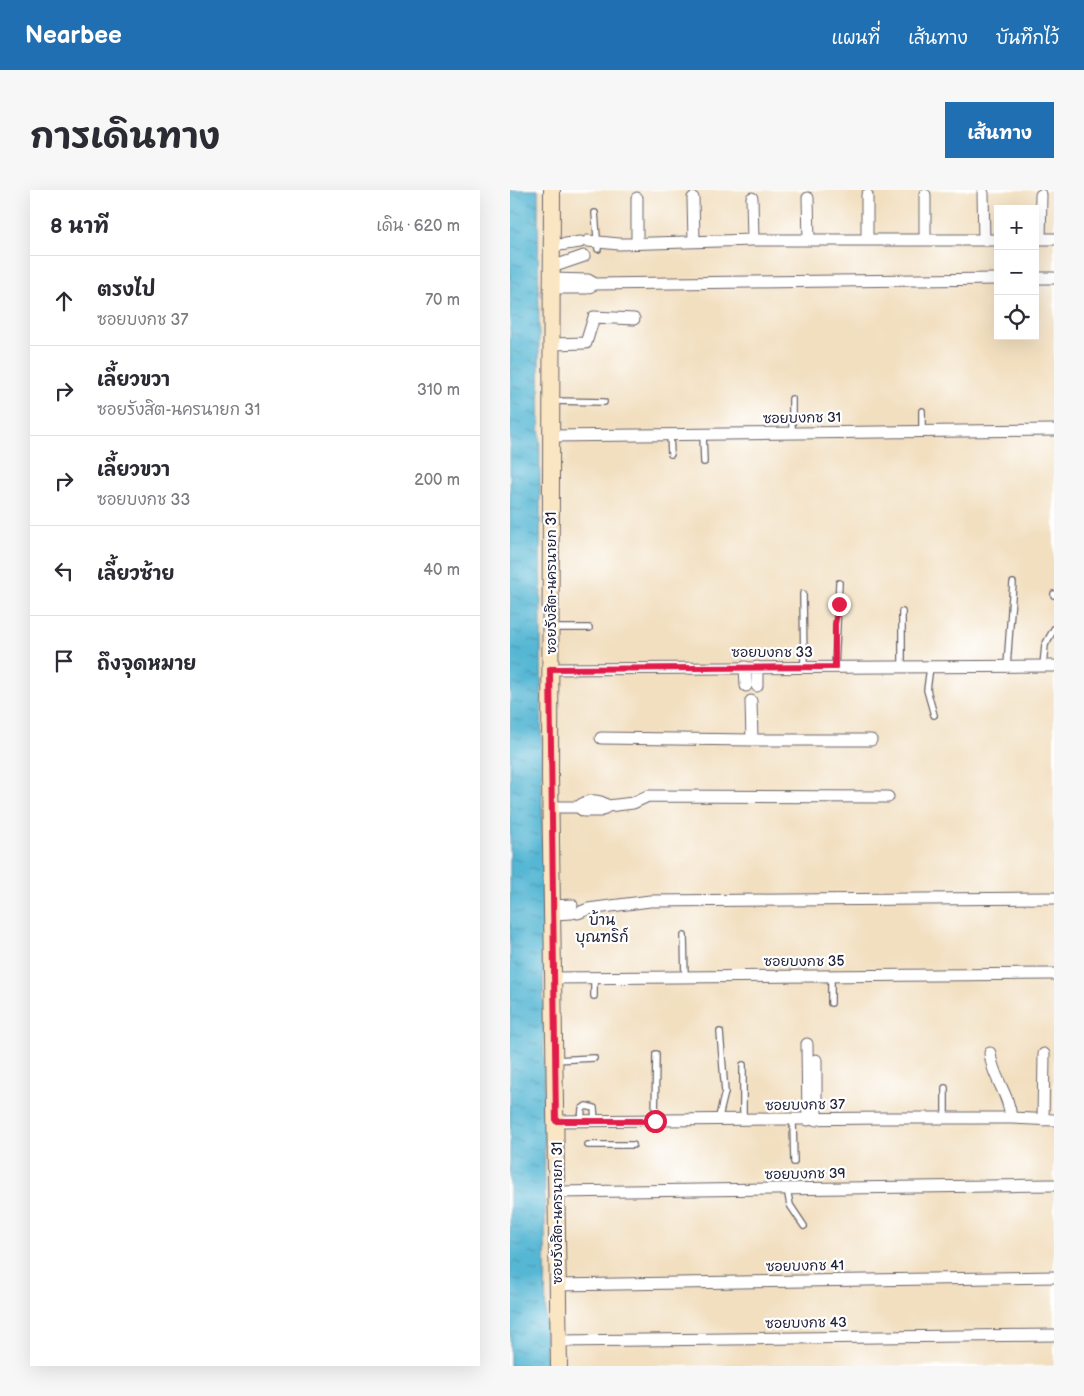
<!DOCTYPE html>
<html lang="th">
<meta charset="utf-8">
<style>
body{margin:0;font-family:"Balsamiq Sans","Playpen Sans Thai",sans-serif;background:#f7f7f7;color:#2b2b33}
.controls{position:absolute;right:15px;top:15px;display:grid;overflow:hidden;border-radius:0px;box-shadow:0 5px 20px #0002}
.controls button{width:45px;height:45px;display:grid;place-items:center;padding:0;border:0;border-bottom:1px solid #e1e1e2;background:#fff;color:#2b2b33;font:25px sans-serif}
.stop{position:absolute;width:15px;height:15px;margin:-11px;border:4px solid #e11d48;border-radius:50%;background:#fff}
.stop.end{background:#e11d48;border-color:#fff;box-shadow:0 1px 5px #0008}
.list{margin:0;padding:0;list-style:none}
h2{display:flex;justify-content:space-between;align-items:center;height:65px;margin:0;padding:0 20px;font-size:21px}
h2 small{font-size:16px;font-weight:400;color:#7c7c81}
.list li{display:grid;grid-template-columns:32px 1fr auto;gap:15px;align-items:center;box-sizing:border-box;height:90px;padding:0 20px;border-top:1px solid #e1e1e2}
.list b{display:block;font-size:19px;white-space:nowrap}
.list p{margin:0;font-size:16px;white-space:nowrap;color:#7c7c81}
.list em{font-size:16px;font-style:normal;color:#7c7c81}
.icon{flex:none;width:28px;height:28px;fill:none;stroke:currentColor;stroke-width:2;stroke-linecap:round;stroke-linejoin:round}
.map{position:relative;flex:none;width:544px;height:1176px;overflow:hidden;border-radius:0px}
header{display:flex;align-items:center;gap:30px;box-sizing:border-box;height:70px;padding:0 25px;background:#1f6fb2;color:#fff}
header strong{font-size:24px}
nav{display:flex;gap:28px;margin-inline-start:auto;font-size:18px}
.intro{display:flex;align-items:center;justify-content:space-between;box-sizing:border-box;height:120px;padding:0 30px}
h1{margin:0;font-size:35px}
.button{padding:12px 22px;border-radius:0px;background:#1f6fb2;color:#fff;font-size:18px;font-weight:700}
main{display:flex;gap:30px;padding:0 30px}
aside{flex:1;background:#fff;border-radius:0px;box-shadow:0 5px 20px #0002}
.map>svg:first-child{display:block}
.water{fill:url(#water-ripples);stroke:#3c6c88}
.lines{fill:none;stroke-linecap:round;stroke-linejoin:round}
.lane-casing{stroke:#6b646a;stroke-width:8}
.street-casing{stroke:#6b646a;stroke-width:13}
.secondary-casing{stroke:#6b646a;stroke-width:18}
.lane{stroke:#fff;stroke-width:5.5}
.street{stroke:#fff;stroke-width:11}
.secondary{stroke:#fbe6c3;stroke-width:16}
.route{stroke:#e11d48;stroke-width:6}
.labels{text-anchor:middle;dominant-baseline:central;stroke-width:4.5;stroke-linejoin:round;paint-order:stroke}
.street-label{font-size:14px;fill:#22223b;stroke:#fff}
.neighbourhood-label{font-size:15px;fill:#22223b;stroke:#fff}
</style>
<header>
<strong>Nearbee</strong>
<nav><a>แผนที่</a><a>เส้นทาง</a><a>บันทึกไว้</a></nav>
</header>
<div class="intro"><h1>การเดินทาง</h1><a class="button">เส้นทาง</a></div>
<main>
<aside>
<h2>8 นาที<small>เดิน · 620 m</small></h2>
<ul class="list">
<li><svg class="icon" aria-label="ahead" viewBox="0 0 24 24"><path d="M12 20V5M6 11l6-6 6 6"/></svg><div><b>ตรงไป</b><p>ซอยบงกช 37</p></div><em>70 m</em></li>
<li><svg class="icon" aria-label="right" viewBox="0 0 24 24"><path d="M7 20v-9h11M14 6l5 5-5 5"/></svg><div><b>เลี้ยวขวา</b><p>ซอยรังสิต-นครนายก 31</p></div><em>310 m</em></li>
<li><svg class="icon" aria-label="right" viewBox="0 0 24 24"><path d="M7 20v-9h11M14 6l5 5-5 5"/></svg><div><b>เลี้ยวขวา</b><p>ซอยบงกช 33</p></div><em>200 m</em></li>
<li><svg class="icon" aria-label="left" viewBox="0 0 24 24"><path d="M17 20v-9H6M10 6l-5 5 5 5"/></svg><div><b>เลี้ยวซ้าย</b></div><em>40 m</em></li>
<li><svg class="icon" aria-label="arrive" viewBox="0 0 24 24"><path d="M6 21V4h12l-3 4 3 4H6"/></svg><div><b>ถึงจุดหมาย</b></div></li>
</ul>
</aside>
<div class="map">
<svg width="544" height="1176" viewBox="0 0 544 1176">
<defs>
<pattern id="water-ripples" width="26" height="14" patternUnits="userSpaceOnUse" patternTransform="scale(1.25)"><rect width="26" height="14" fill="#56b7d4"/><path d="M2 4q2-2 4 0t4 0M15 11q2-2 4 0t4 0" fill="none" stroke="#4794ad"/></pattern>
</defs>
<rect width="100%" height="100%" fill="#fff"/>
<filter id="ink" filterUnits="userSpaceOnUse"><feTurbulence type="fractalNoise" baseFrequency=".02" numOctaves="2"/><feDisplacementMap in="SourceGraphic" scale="10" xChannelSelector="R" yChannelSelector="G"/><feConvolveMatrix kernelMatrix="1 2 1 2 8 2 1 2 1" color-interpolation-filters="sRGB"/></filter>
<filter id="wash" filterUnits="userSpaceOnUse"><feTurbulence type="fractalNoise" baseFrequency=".0096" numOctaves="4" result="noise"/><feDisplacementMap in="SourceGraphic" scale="20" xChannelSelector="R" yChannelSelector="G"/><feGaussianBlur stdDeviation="1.12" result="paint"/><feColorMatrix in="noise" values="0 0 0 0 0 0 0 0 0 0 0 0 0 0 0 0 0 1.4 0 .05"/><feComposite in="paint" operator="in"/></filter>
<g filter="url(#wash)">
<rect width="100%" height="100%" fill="#f2dfc0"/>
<path class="water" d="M0,0H28L36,1176H0Z"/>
</g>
<g filter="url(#ink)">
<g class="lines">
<defs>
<path id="lane" d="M85,23L88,59
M42,211L94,212
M412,221V242
M282,243V209
M160,244L161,264
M193,244L194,272
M293,404L294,477
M544,404V405
M43,438H79
M497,476L503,393
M533,476L535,455L544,439
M325,477L329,393
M392,477V422
M420,477L417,500L424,525
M174,746L175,787
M321,786V813
M84,788V806
M45,870L84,868
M233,875V931
M435,898V928
M145,931L146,864
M208,931L215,902L210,842
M283,931L284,972
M71,932L72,919L76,916L84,918L85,931
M78,955H123
M277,999L280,1015L294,1036"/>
<path id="street" d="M473,3L474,50
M415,5V50
M127,8V53
M183,8L184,51
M242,8L243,50
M298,8L299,50
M357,49V5
M525,49H544
M530,49L531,5
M78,51L109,54L243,50H488
M42,56L70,52
M42,77L74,66
M525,88H544
M42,89L78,90L85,94
M42,98H77L85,94L488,89
M41,154L76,153L84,127L124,129
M41,246L544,240
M235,477L236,496
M41,479L544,476
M247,496V477
M91,548L242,550L241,511
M242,550H361
M41,617H68L74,621H90L98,616L123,613L138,606L378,607
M68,617C77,609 88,609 98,616
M42,716L62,715
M68,723L78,719L140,711L544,708
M42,724L62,723
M43,788L544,784
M297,854L298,930
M480,863C482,887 499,903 501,928
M306,930V870
M533,930L534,864
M46,931L376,928H501L544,930
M47,1002L544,995
M47,1095L544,1087
M49,1151L544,1145"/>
<path id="secondary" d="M42,0L40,586L49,1176"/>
</defs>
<use href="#lane" class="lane-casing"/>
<use href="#street" class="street-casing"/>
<use href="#secondary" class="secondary-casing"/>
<use href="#lane" class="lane"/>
<use href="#street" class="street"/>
<use href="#secondary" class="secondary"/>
</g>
</g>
<g class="lines" filter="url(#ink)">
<path class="route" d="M145,931H46L40,479L325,477V434L329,414"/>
</g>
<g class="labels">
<g class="street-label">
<text transform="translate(292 228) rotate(-1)">ซอยบงกช 31</text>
<text transform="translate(41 393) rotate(-90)">ซอยรังสิต-นครนายก 31</text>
<text x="262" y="462">ซอยบงกช 33</text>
<text x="294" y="771">ซอยบงกช 35</text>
<text transform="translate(295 915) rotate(-1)">ซอยบงกช 37</text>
<text transform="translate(295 984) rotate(-1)">ซอยบงกช 39</text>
<text transform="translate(47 1023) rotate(-90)">ซอยรังสิต-นครนายก 31</text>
<text transform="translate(295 1076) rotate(-1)">ซอยบงกช 41</text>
<text transform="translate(296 1133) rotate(-1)">ซอยบงกช 43</text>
</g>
<g class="neighbourhood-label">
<text x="92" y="730">บ้าน<tspan x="92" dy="17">บุณฑริก์</tspan></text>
</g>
</g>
</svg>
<div class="controls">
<button>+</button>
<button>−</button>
<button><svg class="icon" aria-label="locate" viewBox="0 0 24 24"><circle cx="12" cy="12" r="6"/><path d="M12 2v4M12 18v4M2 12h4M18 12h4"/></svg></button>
</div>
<div class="stop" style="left:145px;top:931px"></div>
<div class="stop end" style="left:329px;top:414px"></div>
</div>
</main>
